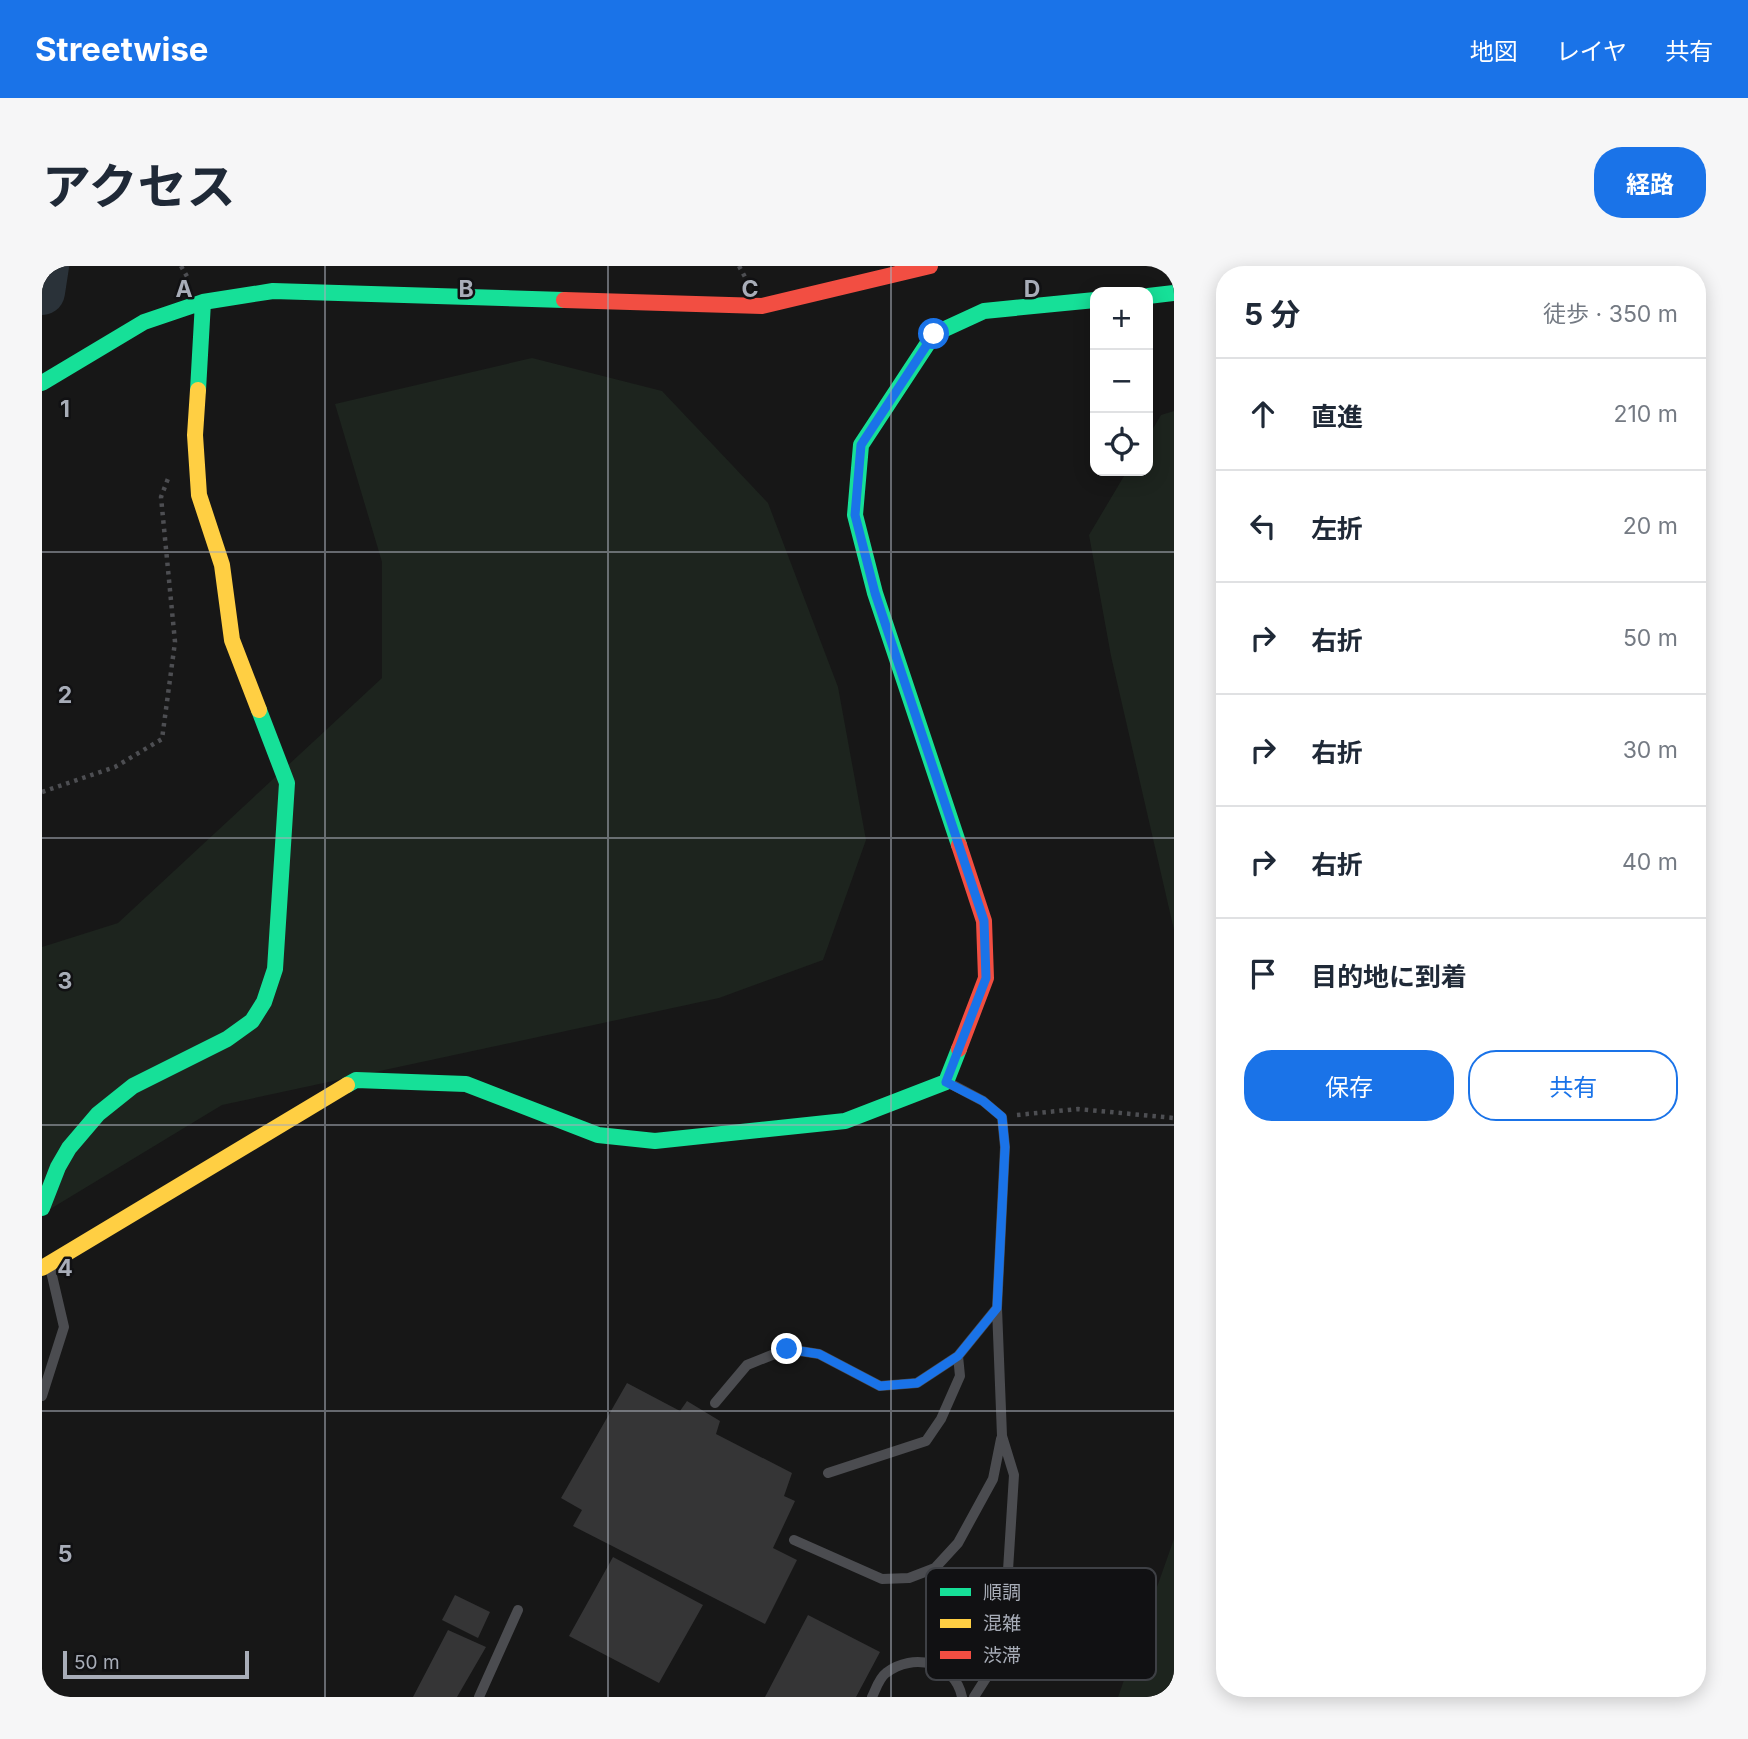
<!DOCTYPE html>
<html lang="ja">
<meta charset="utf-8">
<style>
body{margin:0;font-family:Inter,"Noto Sans JP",sans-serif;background:#f6f6f7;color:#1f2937}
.controls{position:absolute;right:21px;top:21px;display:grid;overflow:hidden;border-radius:14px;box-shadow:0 4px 18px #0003}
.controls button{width:63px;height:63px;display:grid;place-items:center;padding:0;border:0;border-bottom:2px solid #e0e1e3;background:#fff;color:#1f2937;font:35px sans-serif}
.scale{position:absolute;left:21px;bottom:18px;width:186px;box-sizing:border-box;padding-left:7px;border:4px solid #a8adb8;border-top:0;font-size:19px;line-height:24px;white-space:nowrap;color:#a8adb8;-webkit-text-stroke:5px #111113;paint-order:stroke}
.stop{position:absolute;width:21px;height:21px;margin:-16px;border:5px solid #1a73e8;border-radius:50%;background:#fff}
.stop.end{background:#1a73e8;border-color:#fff;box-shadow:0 2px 7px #0008}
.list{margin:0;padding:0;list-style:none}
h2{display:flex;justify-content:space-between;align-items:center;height:91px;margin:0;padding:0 28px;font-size:30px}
h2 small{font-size:23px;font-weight:400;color:#747a83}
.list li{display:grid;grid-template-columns:46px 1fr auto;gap:21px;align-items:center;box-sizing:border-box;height:112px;padding:0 28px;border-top:2px solid #e0e1e3}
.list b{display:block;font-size:26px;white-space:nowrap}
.list em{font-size:23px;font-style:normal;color:#747a83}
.actions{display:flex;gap:14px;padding:21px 28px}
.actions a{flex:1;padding:16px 0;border:2px solid #1a73e8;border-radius:28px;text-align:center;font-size:24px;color:#1a73e8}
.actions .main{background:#1a73e8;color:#fff}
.icon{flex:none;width:38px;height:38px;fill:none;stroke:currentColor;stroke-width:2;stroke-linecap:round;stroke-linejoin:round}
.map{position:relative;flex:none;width:1132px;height:1431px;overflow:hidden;border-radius:28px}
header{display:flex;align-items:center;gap:42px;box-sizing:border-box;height:98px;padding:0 35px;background:#1a73e8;color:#fff}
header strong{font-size:33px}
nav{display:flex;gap:38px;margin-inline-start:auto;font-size:24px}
.intro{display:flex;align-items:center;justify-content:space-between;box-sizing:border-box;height:168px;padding:0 42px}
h1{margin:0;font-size:49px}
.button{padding:18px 32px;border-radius:28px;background:#1a73e8;color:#fff;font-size:24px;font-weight:700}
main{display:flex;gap:42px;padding:0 42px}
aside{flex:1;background:#fff;border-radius:28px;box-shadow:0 4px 18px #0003}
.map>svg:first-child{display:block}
.green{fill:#1d241e}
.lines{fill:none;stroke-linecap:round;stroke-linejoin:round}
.river{stroke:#2a3239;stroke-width:46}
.building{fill:#353536}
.path{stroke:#4d4e52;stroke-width:4.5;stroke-dasharray:3.5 5;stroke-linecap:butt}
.lane{stroke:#4b4c50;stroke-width:10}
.fast{stroke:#16e098;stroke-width:16}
.slow{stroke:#ffcf43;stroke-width:16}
.jam{stroke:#f24e42;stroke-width:16}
.route{stroke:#1a73e8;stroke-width:9}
.grid{fill:none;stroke:#a8adb8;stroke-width:2;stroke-opacity:0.55}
.key{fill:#111113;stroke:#3e4045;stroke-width:2}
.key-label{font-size:19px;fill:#a8adb8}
.grid-label{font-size:23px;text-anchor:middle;font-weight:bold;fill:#a8adb8;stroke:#111113;stroke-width:5;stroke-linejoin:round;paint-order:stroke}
</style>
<header>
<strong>Streetwise</strong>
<nav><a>地図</a><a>レイヤ</a><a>共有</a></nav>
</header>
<div class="intro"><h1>アクセス</h1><a class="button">経路</a></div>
<main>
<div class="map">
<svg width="1132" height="1431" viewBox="0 0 1132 1431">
<rect width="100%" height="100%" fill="#171717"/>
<path class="green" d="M490,92L620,125L726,237L796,421L824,574L781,694L677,732L180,839L0,948V681L76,657L340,412V296L293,138Z
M1132,145V664L1069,390L1047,269L1085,205H1106V171L1119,149Z
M1132,1273V1431H1076Z"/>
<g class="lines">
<path class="river" d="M0,26L4,0"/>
</g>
<path class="building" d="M585,1117L638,1145L645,1135L678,1155L674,1168L750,1207L742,1230L753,1235L731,1282L755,1294L723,1358L531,1260L540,1244L519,1232Z
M571,1291L661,1339L617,1417L527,1370Z
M413,1329L448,1346L436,1372L400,1354Z
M766,1349L838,1386L814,1431H723Z
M406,1364L444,1381L415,1431H371Z"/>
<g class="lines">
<path class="path" d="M139,0L147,14
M697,0L703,11
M0,526L73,501L120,473L133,376L119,231L127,210
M975,849L1036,843L1132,852"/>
<path class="lane" d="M907,817L941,835L960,851L963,881L955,1042L960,1170L972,1209L964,1336L951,1401L932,1431
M0,1130L22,1061L8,1001
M673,1137L705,1099L745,1083L777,1088L838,1120L875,1117L916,1090L955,1042
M786,1207L884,1175L899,1153L918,1110L916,1090
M752,1274L840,1313L867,1312L893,1302L916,1277L951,1213L959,1173
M437,1431L476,1344
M830,1431C834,1423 837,1412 844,1407C871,1386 913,1396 920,1431"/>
<path class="fast" d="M1106,30L1132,27
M0,117L102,56L161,36L231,25L522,34
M156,124L161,36
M917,579L833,327L813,249L819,179L892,68L942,45L1053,34
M305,819L314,814L424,818L556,869L613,875L803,855L904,816L917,783
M0,942L16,901L27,882L56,848L91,820L185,773L210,755L222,736L233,703L245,517L217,444"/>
<path class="slow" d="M156,124L153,169L157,229L180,299L190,374L217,444
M0,1002L305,819"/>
<path class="jam" d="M522,34L720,40L888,0
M917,579L942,655L944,712L917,783"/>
</g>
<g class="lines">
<path class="route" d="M745,1083L777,1088L838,1120L875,1117L916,1090L955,1042L963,881L960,851L941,835L904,816L944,712L942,655L833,327L813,249L819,179L892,68"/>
</g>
<path class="grid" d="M283,0V1431M566,0V1431M849,0V1431M0,286H1132M0,572H1132M0,859H1132M0,1145H1132"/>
<rect x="884" y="1302" width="230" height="112" rx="10" class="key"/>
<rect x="898" y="1322" width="31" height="8" fill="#16e098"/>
<rect x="898" y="1353" width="31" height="9" fill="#ffcf43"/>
<rect x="898" y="1385" width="31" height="8" fill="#f24e42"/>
<g class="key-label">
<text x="941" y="1333">順調</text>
<text x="941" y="1364">混雑</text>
<text x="941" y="1396">渋滞</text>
</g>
<g class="grid-label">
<text x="142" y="31">A</text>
<text x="424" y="31">B</text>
<text x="708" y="31">C</text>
<text x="990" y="31">D</text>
<text x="23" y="151">1</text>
<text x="23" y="437">2</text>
<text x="23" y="723">3</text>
<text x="23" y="1010">4</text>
<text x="23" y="1296">5</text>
</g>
</svg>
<div class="controls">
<button>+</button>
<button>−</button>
<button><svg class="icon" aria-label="locate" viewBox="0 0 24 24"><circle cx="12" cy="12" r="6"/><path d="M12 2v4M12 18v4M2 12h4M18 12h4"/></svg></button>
</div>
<div class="scale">50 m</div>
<div class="stop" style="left:892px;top:68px"></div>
<div class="stop end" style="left:745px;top:1083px"></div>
</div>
<aside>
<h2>5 分<small>徒歩 · 350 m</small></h2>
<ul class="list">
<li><svg class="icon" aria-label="ahead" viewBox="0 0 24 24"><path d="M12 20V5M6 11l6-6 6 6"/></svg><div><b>直進</b></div><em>210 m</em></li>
<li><svg class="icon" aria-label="left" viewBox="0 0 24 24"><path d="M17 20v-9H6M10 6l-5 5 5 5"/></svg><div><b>左折</b></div><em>20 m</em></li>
<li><svg class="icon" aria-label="right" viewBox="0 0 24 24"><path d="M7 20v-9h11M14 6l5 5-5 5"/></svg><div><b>右折</b></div><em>50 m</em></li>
<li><svg class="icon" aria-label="right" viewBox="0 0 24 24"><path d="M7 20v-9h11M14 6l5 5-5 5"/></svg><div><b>右折</b></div><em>30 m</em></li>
<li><svg class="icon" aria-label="right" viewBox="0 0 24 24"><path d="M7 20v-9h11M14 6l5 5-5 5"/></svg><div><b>右折</b></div><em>40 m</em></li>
<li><svg class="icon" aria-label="arrive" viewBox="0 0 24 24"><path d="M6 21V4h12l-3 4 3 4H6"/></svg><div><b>目的地に到着</b></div></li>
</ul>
<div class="actions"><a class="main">保存</a><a>共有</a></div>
</aside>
</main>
